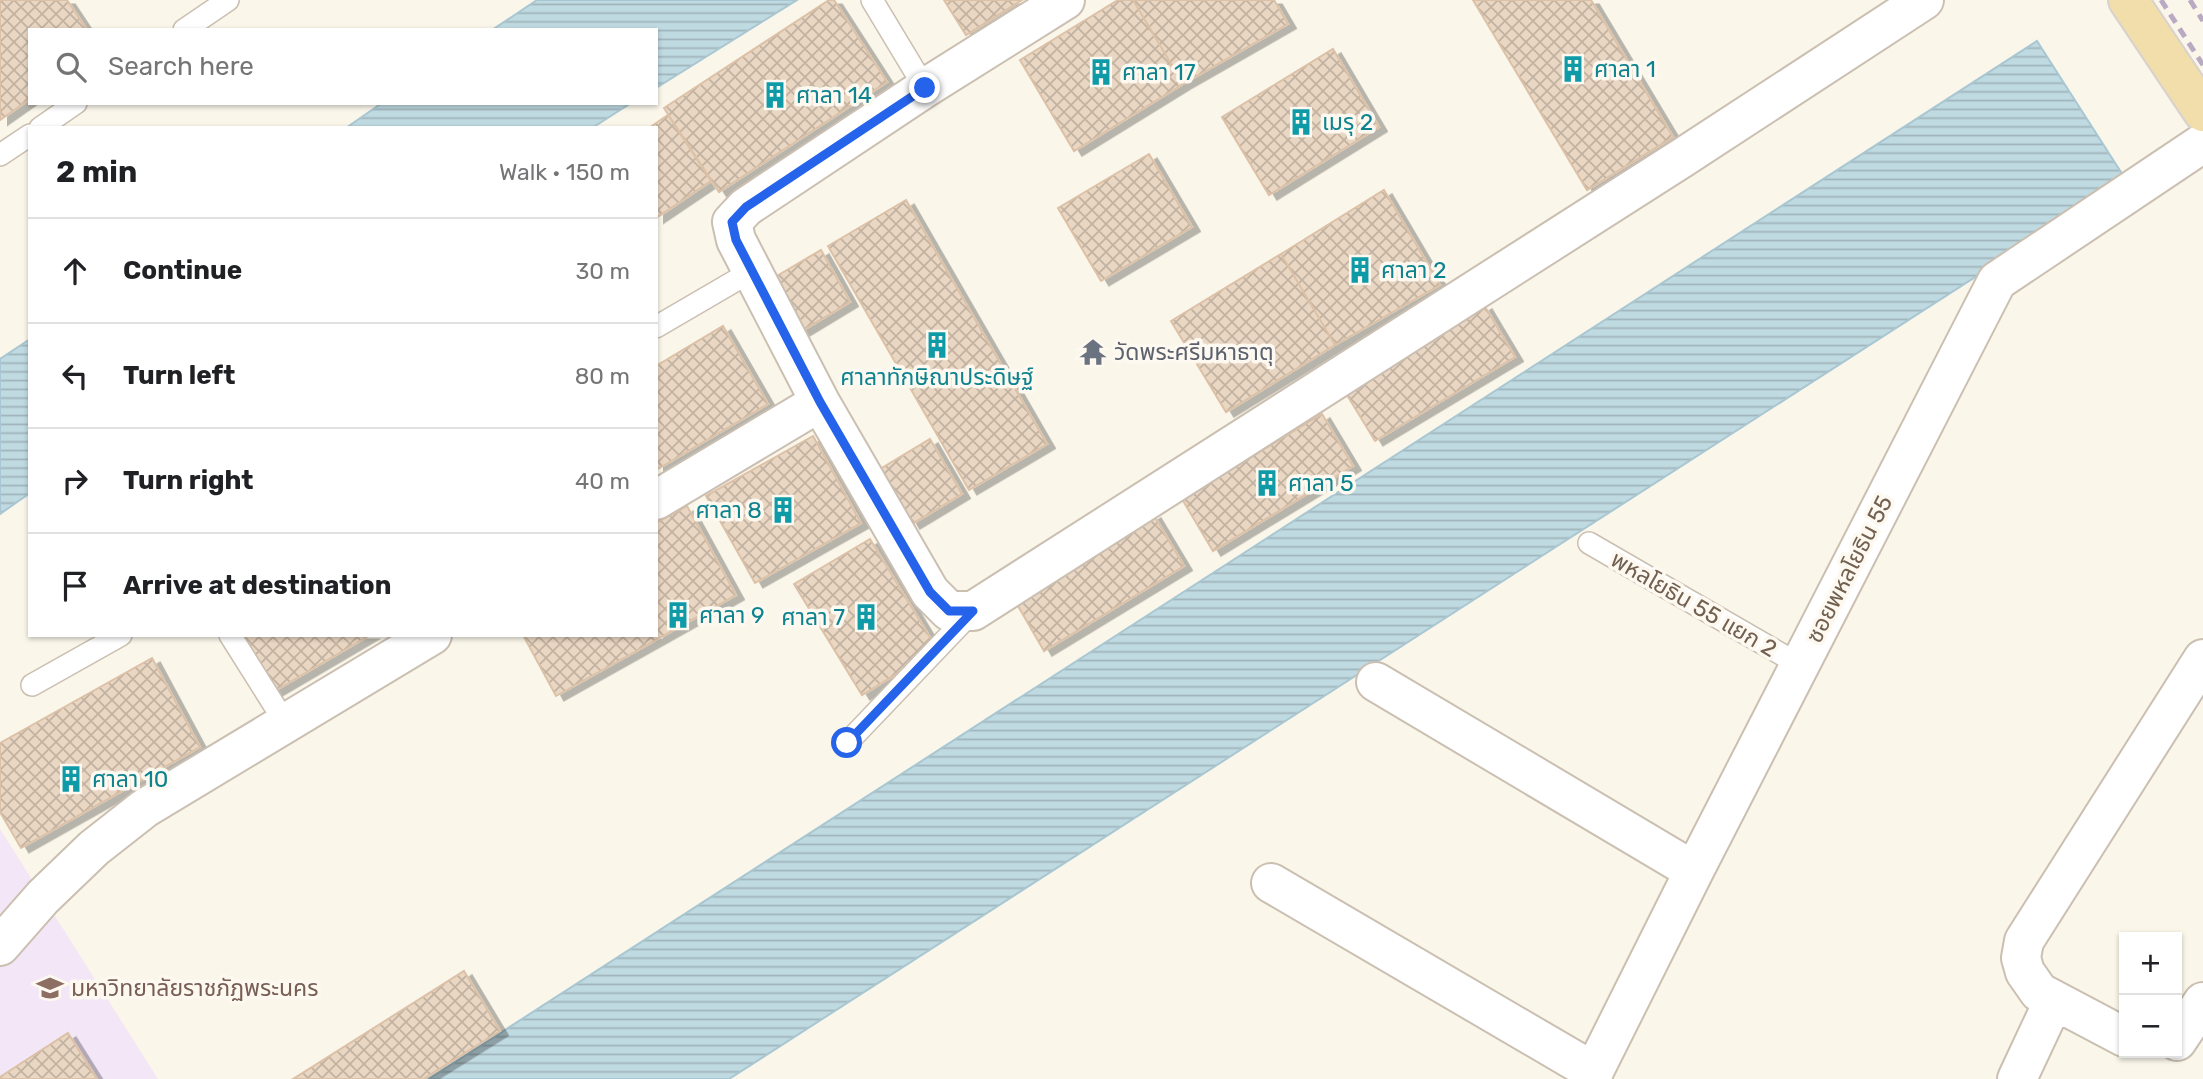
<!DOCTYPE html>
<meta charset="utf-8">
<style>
body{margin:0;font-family:Rubik,"Noto Sans Thai",sans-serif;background:#f6f6f6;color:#202124}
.controls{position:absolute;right:21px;bottom:21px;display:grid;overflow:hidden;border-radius:0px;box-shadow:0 2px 5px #0004}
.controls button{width:63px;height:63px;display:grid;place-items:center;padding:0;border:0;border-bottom:2px solid #e0e0e0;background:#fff;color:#202124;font:35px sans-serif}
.stop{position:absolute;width:21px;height:21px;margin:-16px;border:5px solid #2563eb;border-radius:50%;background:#fff}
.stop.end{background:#2563eb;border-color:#fff;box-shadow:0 2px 7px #0008}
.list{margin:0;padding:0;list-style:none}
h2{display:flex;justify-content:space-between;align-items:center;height:91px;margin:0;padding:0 28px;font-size:30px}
h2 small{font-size:23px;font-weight:400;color:#757577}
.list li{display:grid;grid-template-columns:46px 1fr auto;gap:21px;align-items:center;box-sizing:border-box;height:105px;padding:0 28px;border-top:2px solid #e0e0e0}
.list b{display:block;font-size:26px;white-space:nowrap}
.list em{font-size:23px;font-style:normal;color:#757577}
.icon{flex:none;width:38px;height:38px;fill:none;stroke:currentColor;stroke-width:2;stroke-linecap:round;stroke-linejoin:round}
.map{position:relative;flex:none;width:2203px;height:1079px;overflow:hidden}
.search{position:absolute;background:#fff;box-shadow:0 2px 5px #0004;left:28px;top:28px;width:630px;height:77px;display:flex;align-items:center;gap:18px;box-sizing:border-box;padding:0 24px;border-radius:0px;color:#757577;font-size:26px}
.panel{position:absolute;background:#fff;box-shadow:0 2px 5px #0004;left:28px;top:126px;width:630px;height:511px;border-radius:0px}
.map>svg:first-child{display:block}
.education{fill:#f3e7f7}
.water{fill:url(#water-rules);stroke:#a8c7d2;stroke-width:2}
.building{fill:url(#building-cross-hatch);stroke:#ddc1a7;stroke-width:2;filter:url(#shadow)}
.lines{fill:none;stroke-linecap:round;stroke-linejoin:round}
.lane-casing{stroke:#cbbfb1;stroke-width:24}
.street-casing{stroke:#cbbfb1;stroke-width:42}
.primary-casing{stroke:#d8d2ce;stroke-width:42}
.lane{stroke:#fff;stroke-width:21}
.street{stroke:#fff;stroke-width:38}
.primary{stroke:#f1deab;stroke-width:38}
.rail{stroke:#baa9c3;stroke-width:5;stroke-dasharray:10 7;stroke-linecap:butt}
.route{stroke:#2563eb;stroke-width:9}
.labels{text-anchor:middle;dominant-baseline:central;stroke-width:7;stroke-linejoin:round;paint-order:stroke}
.culture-label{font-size:23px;fill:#0d838f;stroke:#fdf9f0;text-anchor:start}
.worship-label{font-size:23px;fill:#5b616d;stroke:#fdf9f0;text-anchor:start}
.street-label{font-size:23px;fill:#726050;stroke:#fdf9f0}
.education-label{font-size:23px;fill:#785e54;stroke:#fdf9f0;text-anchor:start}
</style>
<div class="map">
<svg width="2203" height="1079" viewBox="0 0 2203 1079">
<defs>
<pattern id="water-rules" width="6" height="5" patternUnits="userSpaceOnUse" patternTransform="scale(1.75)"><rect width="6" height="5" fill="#c0dae2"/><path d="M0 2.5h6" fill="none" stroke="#a0b4ba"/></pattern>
<pattern id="building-cross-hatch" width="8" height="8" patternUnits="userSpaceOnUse" patternTransform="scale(1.75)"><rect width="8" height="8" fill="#ead7c3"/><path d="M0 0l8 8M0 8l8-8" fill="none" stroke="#c2b2a1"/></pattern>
<filter id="shadow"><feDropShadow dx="8" dy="4.5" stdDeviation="0" flood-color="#0004"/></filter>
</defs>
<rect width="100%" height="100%" fill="#faf6ea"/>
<path class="education" d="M0,829L43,897L158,1079H0Z"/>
<path class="water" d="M537,0H797L656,88V30H492Z
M2037,41L2126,180L729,1079H429Z
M382,103H631L592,128H346Z
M30,339V493L0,514V359Z"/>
<path class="building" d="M0,0H67L87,30H30V99L0,120Z
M829,0H834L887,82L719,192L664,108Z
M944,0H1022L966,35Z
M1118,0H1133L1183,84L1074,151L1020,60Z
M1133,0H1274L1288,24L1183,84Z
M1473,0H1591L1673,137L1587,190Z
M1333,49L1379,127L1269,195L1222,117Z
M668,115L711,181L656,218V128H649Z
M1149,154L1192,227L1101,281L1058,208Z
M1384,190L1440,285L1335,345L1281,254Z
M906,200L1047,444L969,490L828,246Z
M821,250L850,302L800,332L770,280Z
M1281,254L1335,345L1226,412L1171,321Z
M1484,305L1515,357L1375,441L1344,390Z
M723,326L768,404L656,470V366Z
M1322,414L1353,466L1213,551L1182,499Z
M813,436L861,523L755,583L706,496Z
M930,439L962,494L912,524L880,469Z
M687,506L736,595L556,696L523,635H656V523Z
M1153,514L1184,566L1044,651L1014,599Z
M870,539L937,649L862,695L794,584Z
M240,635H370L273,692Z
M152,658L200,747L21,848L0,812V743Z
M464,971L500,1031L423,1079H293Z
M68,1033L97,1079H0V1077Z"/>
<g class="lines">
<defs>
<path id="lane" d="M872,0L925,88
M184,30L228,0
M40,128L76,103
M0,155L30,135
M656,327L752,271
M1589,543L1800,665
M230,635L286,724
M32,685L121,635
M847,743L973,611"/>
<path id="street" d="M1065,0L925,88L746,207L732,222L736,240L820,402L930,592L949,611H973L1682,158L1924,0
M656,500L820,402
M1376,682L1694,871
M1271,883L1594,1072
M0,946L43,897L94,848L145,808L432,635
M2124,1037L2039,992L2025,972L2021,958L2024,941L2203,659
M2177,1041L2203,1002
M1590,1079L1694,871L1997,281L2203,143
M2017,1079L2054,1000"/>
<path id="primary" d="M2128,0L2203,112"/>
</defs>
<use href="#lane" class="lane-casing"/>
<use href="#street" class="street-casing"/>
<use href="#primary" class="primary-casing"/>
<use href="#lane" class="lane"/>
<use href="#street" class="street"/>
<use href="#primary" class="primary"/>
<path class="rail" d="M2161,0L2203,65
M2190,0L2203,21"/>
</g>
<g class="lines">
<path class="route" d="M847,743L973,611H949L930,592L820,402L736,240L732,222L746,207L925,88"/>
</g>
<defs>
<symbol id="building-bare" viewBox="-9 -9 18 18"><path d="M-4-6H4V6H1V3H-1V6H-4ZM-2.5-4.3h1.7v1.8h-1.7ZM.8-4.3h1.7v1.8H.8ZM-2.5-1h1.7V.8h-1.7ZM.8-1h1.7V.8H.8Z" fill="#0f9aa8" stroke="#fdf9f0" stroke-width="2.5" paint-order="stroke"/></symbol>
<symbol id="temple-bare" viewBox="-9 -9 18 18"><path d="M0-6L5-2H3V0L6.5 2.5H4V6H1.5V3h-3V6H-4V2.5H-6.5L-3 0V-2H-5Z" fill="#6b7280" stroke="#fdf9f0" stroke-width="2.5" paint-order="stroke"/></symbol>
<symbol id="university-bare" viewBox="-9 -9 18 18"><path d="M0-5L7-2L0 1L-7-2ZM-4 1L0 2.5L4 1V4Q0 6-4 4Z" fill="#8d6e63" stroke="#fdf9f0" stroke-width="2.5" paint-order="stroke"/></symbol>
</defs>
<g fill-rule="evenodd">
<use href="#building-bare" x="1554" y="50" width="38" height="38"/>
<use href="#building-bare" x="1082" y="53" width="38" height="38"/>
<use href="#building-bare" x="756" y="76" width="38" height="38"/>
<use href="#building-bare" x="1282" y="103" width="38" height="38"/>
<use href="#building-bare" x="1341" y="251" width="38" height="38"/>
<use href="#building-bare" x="918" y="326" width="38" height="38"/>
<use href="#temple-bare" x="1074" y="333" width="38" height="38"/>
<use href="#building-bare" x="1248" y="464" width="38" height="38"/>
<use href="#building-bare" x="764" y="491" width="38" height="38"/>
<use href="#building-bare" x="659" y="596" width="38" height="38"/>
<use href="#building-bare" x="847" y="598" width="38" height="38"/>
<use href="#building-bare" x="52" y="760" width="38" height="38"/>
<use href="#university-bare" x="31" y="969" width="38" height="38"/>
</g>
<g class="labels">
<g class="culture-label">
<text x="1594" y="69">ศาลา 1</text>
<text x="1122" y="72">ศาลา 17</text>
<text x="796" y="95">ศาลา 14</text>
<text x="1322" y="122">เมรุ 2</text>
<text x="1381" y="270">ศาลา 2</text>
<text x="937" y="377" text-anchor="middle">ศาลาทักษิณาประดิษฐ์</text>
<text x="1288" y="483">ศาลา 5</text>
<text x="762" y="510" text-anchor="end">ศาลา 8</text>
<text x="699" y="615">ศาลา 9</text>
<text x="845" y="617" text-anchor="end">ศาลา 7</text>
<text x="92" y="779">ศาลา 10</text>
</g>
<g class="worship-label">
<text x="1114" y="352">วัดพระศรีมหาธาตุ</text>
</g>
<g class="street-label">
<text transform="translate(1849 569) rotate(-63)">ซอยพหลโยธิน 55</text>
<text transform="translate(1694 604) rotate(30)">พหลโยธิน 55 แยก 2</text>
</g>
<g class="education-label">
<text x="71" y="988">มหาวิทยาลัยราชภัฏพระนคร</text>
</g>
</g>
</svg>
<div class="controls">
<button>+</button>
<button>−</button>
</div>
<div class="stop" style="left:847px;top:743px"></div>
<div class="stop end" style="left:925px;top:88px"></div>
<div class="search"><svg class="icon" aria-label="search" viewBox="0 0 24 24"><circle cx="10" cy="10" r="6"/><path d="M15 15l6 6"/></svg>Search here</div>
<section class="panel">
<h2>2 min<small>Walk · 150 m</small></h2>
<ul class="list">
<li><svg class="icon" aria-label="ahead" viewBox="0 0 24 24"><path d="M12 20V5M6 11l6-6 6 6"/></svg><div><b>Continue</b></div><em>30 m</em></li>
<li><svg class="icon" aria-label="left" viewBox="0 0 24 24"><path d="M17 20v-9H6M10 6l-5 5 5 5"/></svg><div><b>Turn left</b></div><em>80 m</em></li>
<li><svg class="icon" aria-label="right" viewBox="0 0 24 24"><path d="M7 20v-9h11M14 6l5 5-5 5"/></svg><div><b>Turn right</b></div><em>40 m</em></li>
<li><svg class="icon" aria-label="arrive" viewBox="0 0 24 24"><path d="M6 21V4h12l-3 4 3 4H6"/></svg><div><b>Arrive at destination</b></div></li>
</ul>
</section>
</div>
